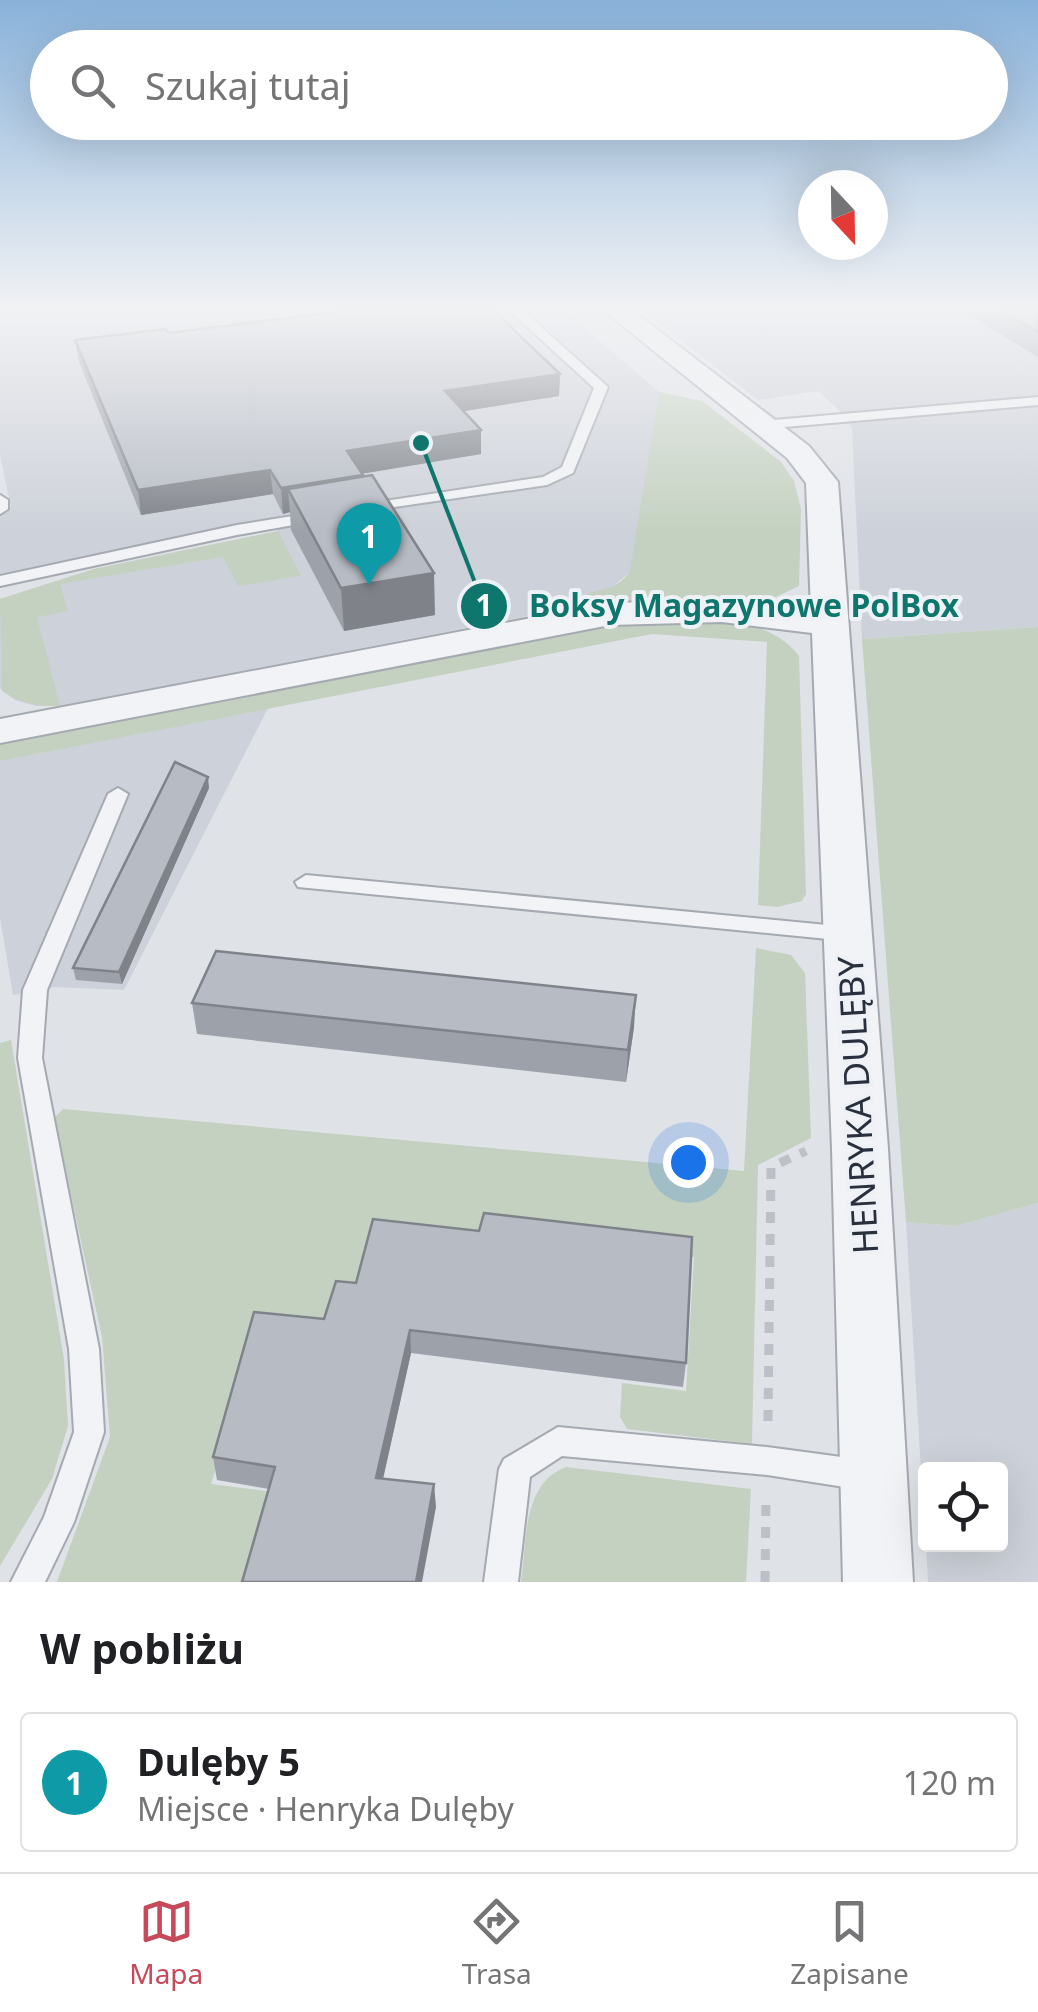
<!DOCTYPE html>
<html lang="pl">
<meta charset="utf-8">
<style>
body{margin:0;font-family:"Noto Sans",sans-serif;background:#f6f6f6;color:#202124}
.controls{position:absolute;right:30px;bottom:30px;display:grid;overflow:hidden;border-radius:10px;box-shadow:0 10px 40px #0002}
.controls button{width:90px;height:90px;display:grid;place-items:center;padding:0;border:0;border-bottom:2px solid #e0e0e0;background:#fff;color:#202124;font:50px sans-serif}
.compass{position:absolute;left:798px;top:170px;width:90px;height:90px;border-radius:50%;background:#fff;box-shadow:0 10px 40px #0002;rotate:158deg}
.you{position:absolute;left:688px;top:1162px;width:35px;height:35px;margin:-25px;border:8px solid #fff;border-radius:50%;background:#1a73e8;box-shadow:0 0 0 15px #1a73e833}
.badge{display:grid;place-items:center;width:65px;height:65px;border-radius:50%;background:#c64a59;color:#fff;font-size:32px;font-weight:700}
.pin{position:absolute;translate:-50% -82px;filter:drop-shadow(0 2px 5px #0008)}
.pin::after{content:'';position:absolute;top:52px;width:35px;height:30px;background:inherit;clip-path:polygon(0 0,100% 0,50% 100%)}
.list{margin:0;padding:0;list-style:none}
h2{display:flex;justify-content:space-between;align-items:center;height:130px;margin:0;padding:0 40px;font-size:42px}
h2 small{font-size:32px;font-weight:400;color:#757577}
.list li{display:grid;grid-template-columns:65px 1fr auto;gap:30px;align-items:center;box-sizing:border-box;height:140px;margin:0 20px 20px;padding:0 20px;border:2px solid #e0e0e0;border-radius:10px}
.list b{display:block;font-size:38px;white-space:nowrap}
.list p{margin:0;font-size:32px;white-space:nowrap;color:#757577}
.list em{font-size:32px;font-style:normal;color:#757577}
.icon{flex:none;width:55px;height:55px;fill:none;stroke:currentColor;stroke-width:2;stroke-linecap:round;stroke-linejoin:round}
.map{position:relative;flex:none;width:1038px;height:1582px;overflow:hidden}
.search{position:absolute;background:#fff;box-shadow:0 10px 40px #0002;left:30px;right:30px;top:30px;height:110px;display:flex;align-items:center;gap:25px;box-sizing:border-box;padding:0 35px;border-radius:55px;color:#757577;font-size:38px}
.sheet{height:290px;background:#fff}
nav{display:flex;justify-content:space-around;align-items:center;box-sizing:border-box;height:140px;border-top:2px solid #e0e0e0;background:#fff;font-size:28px;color:#757577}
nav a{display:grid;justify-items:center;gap:5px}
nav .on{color:#c64a59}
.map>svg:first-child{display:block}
.built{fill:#cdd1d9}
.green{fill:#c4d1c0}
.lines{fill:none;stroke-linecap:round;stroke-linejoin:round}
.service-casing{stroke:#a5a9b1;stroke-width:4}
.minor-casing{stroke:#a5a9b1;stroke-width:4}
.path{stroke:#bdc0c6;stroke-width:9;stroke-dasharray:11 11;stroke-linecap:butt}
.service{fill:#f1f3f6;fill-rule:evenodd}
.minor{fill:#f1f3f6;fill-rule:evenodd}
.wall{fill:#9da1a9}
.shaded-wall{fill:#7f8389}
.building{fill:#b6bbc4;stroke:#7f8389;stroke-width:2.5}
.labels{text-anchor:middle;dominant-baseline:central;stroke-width:8;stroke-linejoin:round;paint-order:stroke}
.near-street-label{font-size:35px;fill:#29303d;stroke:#eef1f5}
.leader{fill:none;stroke:#0f766e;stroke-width:4}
.callout-dot{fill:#0f766e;stroke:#eef1f5;stroke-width:4}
.mark-label{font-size:30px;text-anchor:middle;font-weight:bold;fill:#fff}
.callout-label{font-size:32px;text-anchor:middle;font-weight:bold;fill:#0f766e;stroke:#eef1f5;stroke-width:8;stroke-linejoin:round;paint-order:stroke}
</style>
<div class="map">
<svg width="1038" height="1582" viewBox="0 0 1038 1582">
<rect width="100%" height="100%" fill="#dfe2e7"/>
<path class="built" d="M0,310H564L659,392L631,571L609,590L584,595L580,605L590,604L60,706H36L15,700L0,688V599L94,569L278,531L272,518L0,574V516L11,507L0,455Z
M642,310H1038V627L862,639L852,429L846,417L818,391L758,400Z
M268,708L124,990L54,987L13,995L0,918V761Z
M1038,1203V1582H928L926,1545L1000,1544V1470H926L925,1536L906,1222L956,1226Z"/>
<path class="green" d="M659,392L702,401L781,462L794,481L801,509L799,586L769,600L748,603L576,602C590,586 617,594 630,571Z
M278,531L301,576L238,586L223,557L60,584L68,611L37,617L60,706C37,706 21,704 2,691L0,599L94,569Z
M709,619C744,623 776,627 799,656L806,894L802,901L777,907L758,905L767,642L652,634L0,761V742L570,632L621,623Z
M1038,627V1203L956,1226L906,1222L862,639Z
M756,948L791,955L805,973L811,1138L758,1165L752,1444L627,1429L620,1417L622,1383L686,1391L694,1257L481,1233L355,1303L324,1339L232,1417L211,1484L274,1492L272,1582H57L110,1437L102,1337L54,1118L63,1109L744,1171Z
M11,1040L64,1359L68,1426L52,1479L0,1566V1043Z
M566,1467L751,1489L746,1582H521C527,1542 522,1483 566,1467Z"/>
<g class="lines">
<defs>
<path id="service" d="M509,310H522L608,387L573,473L547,485L360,512L357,509L365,504L543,477L562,467L594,388Z
M1038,397V405L762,429L755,425L762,421Z
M0,495L8,500V509L0,514Z
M317,512L322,514V520L237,535L0,586V576L237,525Z
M118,788L128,794L47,990L42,1058L99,1349L104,1432L74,1522L45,1582H11L44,1517L74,1432L69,1349L18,1058L23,990L108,794Z
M306,875L848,927L856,929L859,934L856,939L848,941L298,887L295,882Z
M558,1427L767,1447L864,1460L875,1465L880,1475L875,1485L864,1490L767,1475L562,1456L530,1477L518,1582H484L499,1469L504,1459Z"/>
<path id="minor" d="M603,310H632L809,446L838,482L888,1149L913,1582H843L832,1149L812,633L722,622L610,625L0,743V719L610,603L722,600L811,611L806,483L787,458Z"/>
</defs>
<use href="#service" class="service-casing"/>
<use href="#minor" class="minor-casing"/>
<path class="path" d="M768,1421L771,1167L806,1151
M765,1582L766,1498"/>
<use href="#service" class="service"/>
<use href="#minor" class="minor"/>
</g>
<path class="wall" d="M961,310H1038V357Z
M169,333L560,374L559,396L464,411L481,454L362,473L435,615L344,631L291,530L290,512L283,514L273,494L141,515L79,362L75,340Z
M209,788L122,984L76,980L73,968Z
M192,1003L634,1027L626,1082L197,1034Z
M254,1312L686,1363L683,1387L411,1353L383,1479L436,1507L269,1489L217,1480L213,1457Z"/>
<path class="shaded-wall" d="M560,374L559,396L446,414L445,391Z
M481,430V454L349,476L347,451Z
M270,470L273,494L141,515L138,490Z
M363,475L364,500L288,489L290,512L283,514L281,488Z
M434,573L435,615L344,631L341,588Z
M208,777L209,788L122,984L119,972Z
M636,995L634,1027L626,1082L628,1050Z
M410,1330L411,1353L378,1501L376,1478Z
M434,1484L436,1507L422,1582H416Z"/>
<path class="building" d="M350,310H493L560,374L445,391L481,430L347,451L363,475L281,488L270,470L138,490L75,340L166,329L169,333Z
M1001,310H1038V332Z
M372,475L434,573L341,588L288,489Z
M175,762L208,777L119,972L73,968Z
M216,951L636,995L628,1050L192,1003Z
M484,1213L692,1237L686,1363L410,1330L376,1478L434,1484L416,1582H242L275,1467L213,1457L254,1312L324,1319L336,1281L356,1283L373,1219L479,1231Z"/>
<linearGradient id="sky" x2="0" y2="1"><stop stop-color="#89b2da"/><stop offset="0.58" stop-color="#f1f2f4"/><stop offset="1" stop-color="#f1f2f4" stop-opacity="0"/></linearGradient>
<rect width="1038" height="532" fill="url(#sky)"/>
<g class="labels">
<g class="near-street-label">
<text transform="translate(857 1105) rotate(-93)">HENRYKA DULĘBY</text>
</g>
</g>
<path class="leader" d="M421 443L484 606"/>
<g class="callout-dot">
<circle cx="421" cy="443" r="10"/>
<circle cx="484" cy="606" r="25"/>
</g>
<g class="mark-label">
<text x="484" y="616">1</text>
</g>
<g class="callout-label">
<text x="744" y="617">Boksy Magazynowe PolBox</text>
</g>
</svg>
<div class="controls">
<button><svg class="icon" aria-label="locate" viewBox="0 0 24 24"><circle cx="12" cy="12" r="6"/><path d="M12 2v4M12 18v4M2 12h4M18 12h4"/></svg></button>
</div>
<svg class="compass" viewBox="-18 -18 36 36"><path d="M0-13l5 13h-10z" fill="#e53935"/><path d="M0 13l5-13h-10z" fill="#757577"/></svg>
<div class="you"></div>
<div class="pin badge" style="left:369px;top:585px;background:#0f9aa8">1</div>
<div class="search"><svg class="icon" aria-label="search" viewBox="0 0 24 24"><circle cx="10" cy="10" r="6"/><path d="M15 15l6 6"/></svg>Szukaj tutaj</div>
</div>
<section class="sheet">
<h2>W pobliżu<small></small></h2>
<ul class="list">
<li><span class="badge" style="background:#0f9aa8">1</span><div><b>Dulęby 5</b><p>Miejsce · Henryka Dulęby</p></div><em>120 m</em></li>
</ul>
</section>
<nav>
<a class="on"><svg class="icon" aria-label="map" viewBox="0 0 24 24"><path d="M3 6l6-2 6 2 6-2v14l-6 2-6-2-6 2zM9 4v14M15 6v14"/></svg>Mapa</a>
<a><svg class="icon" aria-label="directions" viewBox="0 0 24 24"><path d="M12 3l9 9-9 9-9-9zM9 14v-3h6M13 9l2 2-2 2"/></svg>Trasa</a>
<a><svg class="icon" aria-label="saved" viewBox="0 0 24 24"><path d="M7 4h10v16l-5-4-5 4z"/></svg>Zapisane</a>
</nav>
